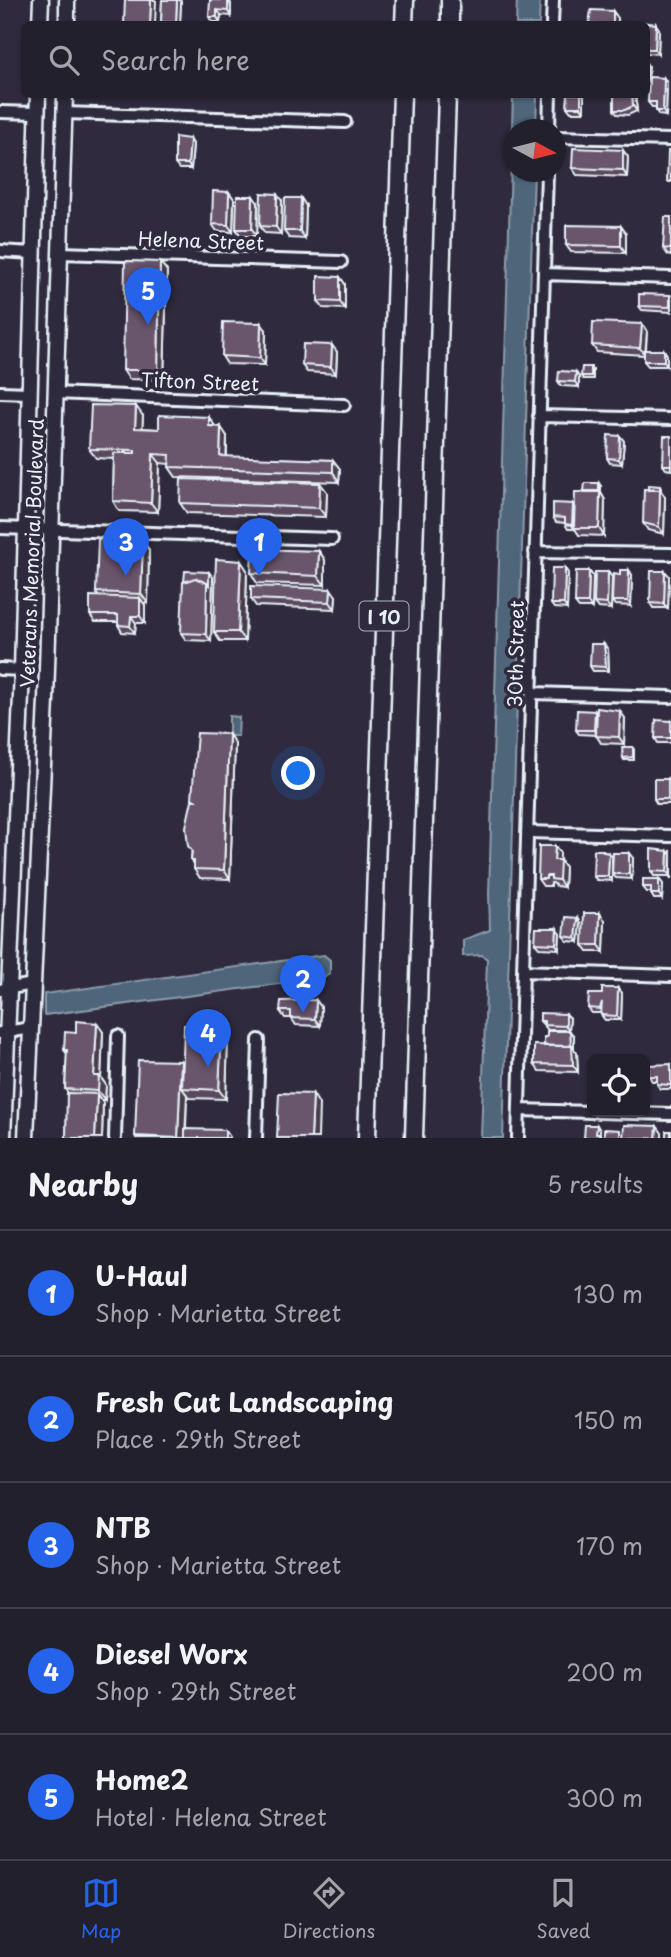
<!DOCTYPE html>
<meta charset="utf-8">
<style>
body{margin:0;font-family:"Playpen Sans",sans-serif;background:#2b2836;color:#f1f3f6}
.controls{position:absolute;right:21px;bottom:21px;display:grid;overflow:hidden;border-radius:10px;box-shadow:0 2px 5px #0004}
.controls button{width:63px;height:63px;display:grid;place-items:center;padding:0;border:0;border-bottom:2px solid #403e4a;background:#23202e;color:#f1f3f6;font:35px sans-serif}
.compass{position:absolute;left:503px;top:119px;width:63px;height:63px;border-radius:50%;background:#23202e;box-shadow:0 2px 5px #0004;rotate:97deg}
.you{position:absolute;left:299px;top:774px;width:24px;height:24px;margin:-18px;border:5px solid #fff;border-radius:50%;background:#1a73e8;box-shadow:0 0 0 10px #1a73e833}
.badge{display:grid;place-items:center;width:46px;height:46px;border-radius:50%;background:#2563eb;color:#fff;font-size:23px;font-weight:700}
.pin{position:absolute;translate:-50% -58px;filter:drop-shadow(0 2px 4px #0008)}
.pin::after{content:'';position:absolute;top:37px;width:24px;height:21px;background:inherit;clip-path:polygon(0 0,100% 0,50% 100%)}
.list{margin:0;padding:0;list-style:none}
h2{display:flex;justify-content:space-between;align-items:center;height:91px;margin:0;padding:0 28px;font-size:30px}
h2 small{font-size:23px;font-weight:400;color:#a3a3aa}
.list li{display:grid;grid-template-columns:46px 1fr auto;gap:21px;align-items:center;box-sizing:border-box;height:126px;padding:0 28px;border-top:2px solid #403e4a}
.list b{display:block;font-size:26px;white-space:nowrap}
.list p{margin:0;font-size:23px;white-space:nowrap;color:#a3a3aa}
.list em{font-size:23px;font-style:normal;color:#a3a3aa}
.icon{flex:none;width:38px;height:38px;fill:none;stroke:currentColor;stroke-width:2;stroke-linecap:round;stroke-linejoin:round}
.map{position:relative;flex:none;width:671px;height:1138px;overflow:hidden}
.search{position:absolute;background:#23202e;box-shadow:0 2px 5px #0004;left:21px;right:21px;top:21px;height:77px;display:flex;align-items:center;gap:18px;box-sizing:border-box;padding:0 24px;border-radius:10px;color:#a3a3aa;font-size:26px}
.sheet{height:721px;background:#23202e}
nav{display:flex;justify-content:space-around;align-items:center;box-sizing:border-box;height:98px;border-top:2px solid #403e4a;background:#23202e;font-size:19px;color:#a3a3aa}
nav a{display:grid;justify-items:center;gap:4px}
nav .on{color:#2563eb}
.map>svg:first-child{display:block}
.water{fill:#4f657a;stroke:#8c9dac;stroke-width:2}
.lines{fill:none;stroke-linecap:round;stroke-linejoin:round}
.minor-casing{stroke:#e8f1f8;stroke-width:16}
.major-casing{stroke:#e8f1f8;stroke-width:19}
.highway-casing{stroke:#e8f1f8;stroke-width:21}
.minor{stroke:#2f2a3d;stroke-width:10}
.major{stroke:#2f2a3d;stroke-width:14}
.highway{stroke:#2f2a3d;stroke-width:16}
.wall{fill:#5a495d;stroke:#e8f1f8;stroke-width:2}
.shaded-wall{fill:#4a3c4c;stroke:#e8f1f8;stroke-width:2}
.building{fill:#69556c;stroke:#e8f1f8;stroke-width:2}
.labels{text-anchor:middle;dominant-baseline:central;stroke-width:7;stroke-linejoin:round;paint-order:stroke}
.shield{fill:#2f2a3d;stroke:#b0b5c0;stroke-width:2}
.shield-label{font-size:18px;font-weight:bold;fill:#e8f1f8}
.street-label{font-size:19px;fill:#e8f1f8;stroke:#2f2a3d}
</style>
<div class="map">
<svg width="671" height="1138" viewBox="0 0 671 1138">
<rect width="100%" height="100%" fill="#2f2a3d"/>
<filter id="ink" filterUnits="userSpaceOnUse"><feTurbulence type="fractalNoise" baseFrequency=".0143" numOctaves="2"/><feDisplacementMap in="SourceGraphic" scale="14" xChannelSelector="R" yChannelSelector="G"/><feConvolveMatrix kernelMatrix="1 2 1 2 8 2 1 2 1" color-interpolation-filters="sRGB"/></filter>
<g filter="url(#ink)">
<path class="water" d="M517,0H540L539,24H516Z
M513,95H537L536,129L514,130V172H534L503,1138H481L487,959L482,955L463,956V940L490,930L489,894Z
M229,716L239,717L238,736H229Z
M324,955L330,960V973L323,978L44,1015V994Z"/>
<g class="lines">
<defs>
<path id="minor" d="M552,24L553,0
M0,112L37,113
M65,113L345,122
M549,130L550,94
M556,137L671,140
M0,251L32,253
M60,253L341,262
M544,274L671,278
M0,392L29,393
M55,393L344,405
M539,416L671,419
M0,528L332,539
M535,552L671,554
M0,669L22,670
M532,693L671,697
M527,832L671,836
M523,971L671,976
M0,990L33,984
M0,1033L31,1028
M519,1110L592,1112
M598,1112L671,1114
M115,1138L118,1036
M256,1138L259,1040
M518,1138L547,172"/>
<path id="major" d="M40,24L41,0
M67,24V0
M3,1138L22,670L38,94
M26,1138L46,700L65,94"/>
<path id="highway" d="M404,24L405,0
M450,24V0
M367,1138L402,94
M414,1138L447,94"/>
</defs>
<use href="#minor" class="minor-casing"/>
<use href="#major" class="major-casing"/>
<use href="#highway" class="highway-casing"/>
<use href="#minor" class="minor"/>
<use href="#major" class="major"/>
<use href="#highway" class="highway"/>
</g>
<path class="wall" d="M162,0H180L181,2L180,24H162L161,22Z
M229,0L231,4V16L221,15L220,22H213L209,17Z
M647,24L659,29L658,54L647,53Z
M667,83L666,116L659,115L656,111V107H652L648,102Z
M635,94L637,111L628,115L617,114L614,110Z
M584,95V112H571L567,107Z
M190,139L193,144L191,169H179L175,164Z
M628,157L627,177L577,175L572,168Z
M229,192L234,199L233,232L217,231L212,224Z
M282,201L281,234L265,233L260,226Z
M258,203L257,236H241L236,229Z
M306,206L305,239L289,238L284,231Z
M671,217V256L668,255L663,248Z
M626,233V253L571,252L566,245Z
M160,262L167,271L164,380L129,379L123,370Z
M340,277L345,284V309L323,308L318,301Z
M671,296V312L642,310L639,306Z
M266,330L265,365L227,364L222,356Z
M647,331L646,350H664L667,355V366H648L644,361V355L597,352L592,345Z
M337,352L336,374L307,372L302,365Z
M593,370V379H583L581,376Z
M579,377V387L561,386L558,381Z
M143,416L142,428L159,429L215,427L227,436V457L333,460L340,469L339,482L176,477L169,467L170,464L160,463L158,512L119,511L113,501L114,459L96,458L89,449Z
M620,436L624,441L622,464L610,463L607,458Z
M671,436V470L666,469L663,465Z
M320,483L327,492L326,517L187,513L180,503Z
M601,486V493L605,500L604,536L579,535L575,529H568L565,524V523L556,522L553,517L573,504L575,507L585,492L584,491Z
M661,488V491L665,497L664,534L648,530L643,523Z
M149,550L148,603H143L145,605V623H136L135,633L122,632L118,625V622H95L90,615L98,596L96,592Z
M319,551L325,560V585L257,583L251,573Z
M247,570L245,641H220L214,632Z
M629,570L632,575L631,606L615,605L612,601L620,575Z
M589,571L593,576L592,608H579L575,603Z
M665,571L669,576L668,608H653L650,603Z
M608,572L612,577L611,609L598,608L594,603Z
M568,573L567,609L554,608L551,604Z
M213,577L211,641L186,640L181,633Z
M336,596L335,609L256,606L251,599Z
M608,649L609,671H593L590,666Z
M595,711L596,714L625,718L624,744L601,743L596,735L579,734L576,730Z
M671,721V743H658L655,738Z
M235,744L230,879L200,878L194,869V865L191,861L194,800L192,798Z
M634,750V760H624L623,758Z
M668,779L671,783V804H657L654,799Z
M555,846L560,853V860L565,867L564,887L556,886L553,883H551V886H543L538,879Z
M671,850V880L670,876H654L651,871L670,855Z
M605,852L609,853L612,857V881L597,880L593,876Z
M633,858L632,879L616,878L612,874Z
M659,879L663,884L662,899H654L651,894V892H647L643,887Z
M578,918L581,923L579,942L567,941L564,936Z
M605,921L604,952H588L583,945Z
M560,933L559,949L539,948L535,943Z
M618,988L622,993L621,1020H605L601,1015V1013H592L588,1008L602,994Z
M316,1000L321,1007L320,1026L296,1025L291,1018H285L280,1011Z
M566,1014L570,1018L569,1030H548L540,1021Z
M103,1032L101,1078L106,1085L105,1100H101L103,1103L102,1138H66L68,1093L65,1089L67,1054L64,1050L76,1033Z
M228,1036L226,1099L189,1098L187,1095L186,1129L230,1138H136L135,1136L181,1061L183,1064Z
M574,1036V1049L577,1053L578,1072L539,1071L534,1064L544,1046Z
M671,1064V1089H660L657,1084V1081H652L649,1076Z"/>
<path class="shaded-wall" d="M151,0H155L156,1L155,24H150Z
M177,0H180L181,2L180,24H177L176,23Z
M229,0L231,4V16L228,11Z
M217,10L221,15L220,22L217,17Z
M613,11L618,18V24H613Z
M656,24L659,29L658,54L655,49Z
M647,64L649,67L648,81L647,79Z
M664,78L667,83L666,116L663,111Z
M581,94L584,95V112L581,107Z
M632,94H635L637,111L633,106Z
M190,139L193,144L191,169L188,164Z
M623,150L628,157L627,177L623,170Z
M229,192L234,199L233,232L228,225Z
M277,194L282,201L281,234L276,227Z
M253,196L258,203L257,236L252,229Z
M301,198L306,206L305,239L300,231Z
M621,226L626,233V253L621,246Z
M160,262L167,271L164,380L158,370Z
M340,277L345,284V309L340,302Z
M261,323L266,330L265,365L260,358Z
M642,324L647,331L645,355L640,348Z
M332,345L337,352L336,374L331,367Z
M664,350L667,355V366L664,361Z
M576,372L579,377V387L575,382Z
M136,406L143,416L142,437L135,428Z
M209,417L215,426H209Z
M221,427L227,436L226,466L220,456Z
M620,436L624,441L622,464L619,459Z
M153,454L160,463L158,512L151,503Z
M333,460L340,469L339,482L333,472Z
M320,483L327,492L326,517L319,508Z
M599,483L601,486V493L605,500L604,536L599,528L600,493L599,491Z
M660,486L661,488V491L665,497L664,534L659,527Z
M573,504L576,509L574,528L575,530L572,525Z
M143,541L149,550L148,603L141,594Z
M319,551L325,560V585L318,576Z
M241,561L247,570L245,641L238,632Z
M565,568L568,573L567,609L564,604Z
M629,570L632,575L631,606L628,601Z
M589,571L593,576L592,608L588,603Z
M665,571L669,576L668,608L664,604Z
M209,572L213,577L211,641L206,634L207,583Z
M608,572L612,577L611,609L607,604Z
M331,589L336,596L335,609L330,602Z
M140,598L145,605V623L140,616Z
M131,616L136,623L135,633L130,626Z
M604,644L608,649L609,671L606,667Z
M595,711L598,716L597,735L594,730Z
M620,711L625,718L624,744L619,737Z
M229,734L235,744L230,879L224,870Z
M668,779L671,783V804L668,799Z
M555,846L560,853V860L565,867L564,887L559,880L554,860Z
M668,851L671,855V876L667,872Z
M609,853L612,857V881L608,876Z
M629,853L633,858L632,879L629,874Z
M659,879L663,884L662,899L659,894Z
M600,913L605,921L604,952L599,945Z
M578,918L581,923L579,942L576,938Z
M557,928L560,933L559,949L556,944Z
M618,988L622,993L621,1020L617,1016Z
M316,1000L321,1007L320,1026L315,1019Z
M566,1014L570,1018L569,1030L566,1026Z
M97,1023L103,1032L101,1078L106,1085L105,1100L98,1091L94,1076Z
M222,1026L228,1036L226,1099L219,1090Z
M570,1031L574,1036V1049L577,1053L578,1072L573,1065L571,1046Z
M181,1061L188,1071L182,1088L187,1095L185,1138H178Z
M97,1094L103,1103L102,1138H95Z
M313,1094L319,1104L318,1138H311Z
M597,1125L600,1130V1138L596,1134Z
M657,1126L662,1133V1138H656Z
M225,1130L230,1137V1138H225Z"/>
<path class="building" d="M125,0H151L150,24H124Z
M162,0H177L176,23L161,22Z
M210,0H228V11L217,10V17H209Z
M591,10L613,11V24H589Z
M640,22L656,24L655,49H647V24H640Z
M649,77L664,78L663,111H656V102H648Z
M568,94H581V107H567Z
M614,94H632L633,106L625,110H614Z
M175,137L190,139L188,164H175Z
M573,148L623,150V170L572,168Z
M668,151L671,152V182H667Z
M213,191L229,192L228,225L212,224Z
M261,193L277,194L276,227L260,226Z
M237,196H253L252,229H236Z
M285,198H301L300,231H284Z
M665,217H671V249L663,248Z
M566,225L621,226V246L566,245Z
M125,261L160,262L158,370H123Z
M318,276L340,277V302L318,301Z
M639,294L670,295V307L639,306Z
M223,322L261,323L260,358L222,356Z
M593,322L642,324L640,348L592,345Z
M303,344L332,345L331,367L302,365Z
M644,350H664V361H644Z
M582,367H591V376H581Z
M559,371L576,372L575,382L558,381Z
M91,405L136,406L135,428L159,429V415L209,417V426L221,427L220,456L333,460V472L169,467L170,455L153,454L151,503L113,501L114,453H135V450L89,449Z
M608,435L620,436L619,459L607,458Z
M664,436H671V465H663Z
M181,479L320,483L319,508L180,503Z
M585,483H599V491H584Z
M648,485L660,486V490H648Z
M644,489L660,490L659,527L643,523Z
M575,492H600L599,528H574Z
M553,503L573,504L572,525L565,524V518L553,517Z
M98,539L143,541L141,594L96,592Z
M252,549L319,551L318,576L251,573Z
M216,559L241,561L238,632H214Z
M552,568H565L564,604H551Z
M620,570H629L628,601H612L613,574L620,575Z
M185,571L209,572V585L207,583L195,578L184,582Z
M576,571H589L588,603H575Z
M651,571H665L664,604L650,603Z
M595,572H608L607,604L594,603Z
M195,578L207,583L206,634L181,633L183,582Z
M251,586L331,589L330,602L251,599Z
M90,596L140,598V616H131L130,626L118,625V615H90Z
M591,644H604L606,667L590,666Z
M597,708L620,711L619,737L596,736Z
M577,710L595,711L594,730H576Z
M656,720L671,721V738H655Z
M197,733L229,734L224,870L194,869V861H191L192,851L188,846L186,827L192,800H195L192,798Z
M622,747H633V757L623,758Z
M654,779H668V799H654Z
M539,846H555L554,860H560L559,880L551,879V876H546V879H538Z
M651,849L668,851L667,872L651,871Z
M594,850H603V852L609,853L608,876H593Z
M671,850V878H670Z
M613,853H629V874H612Z
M643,879H659V894H651V887H643Z
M584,913H600L599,945H583Z
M566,917L578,918L576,938L564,936Z
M536,928H557L556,944L535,943Z
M602,988H618L617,1016L601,1015L602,1002L600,1009L588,1008L589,994H602Z
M316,1000L315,1019L291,1018V1011H280L281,1001Z
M540,1013L566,1014V1026L544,1025V1021H540Z
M76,1021L97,1023L94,1076H99L98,1091L65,1089L67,1050H64L65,1032L76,1033Z
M184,1025L222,1026L219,1090L182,1088Z
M547,1031H570L571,1046H544V1037H547Z
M534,1045L572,1046L573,1065L534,1064Z
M138,1060L181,1061L178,1138L135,1136Z
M671,1064V1085L657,1084V1076H649V1065Z
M67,1093L97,1094L95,1138H66Z
M279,1093L313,1094L311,1138H277Z
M585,1125H597L596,1134H600V1138H584Z
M624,1125L657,1126L656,1138H623Z
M185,1129L225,1130V1138H185Z
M604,1129L620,1130V1138H604Z
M666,1131H671V1138H666Z"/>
</g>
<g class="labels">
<rect class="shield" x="359.5" y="601.5" width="49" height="29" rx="5"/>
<g class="shield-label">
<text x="384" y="616">I 10</text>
</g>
<g class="street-label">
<text transform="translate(201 240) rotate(2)">Helena Street</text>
<text transform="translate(200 381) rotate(2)">Tifton Street</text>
<text transform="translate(31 553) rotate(-88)">Veterans Memorial Boulevard</text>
<text transform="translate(515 654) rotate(-89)">30th Street</text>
</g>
</g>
</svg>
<div class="controls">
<button><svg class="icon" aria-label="locate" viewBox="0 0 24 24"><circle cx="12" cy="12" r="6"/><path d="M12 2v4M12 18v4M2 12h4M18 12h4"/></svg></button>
</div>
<svg class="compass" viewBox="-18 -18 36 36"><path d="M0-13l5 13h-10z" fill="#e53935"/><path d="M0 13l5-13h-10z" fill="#a3a3aa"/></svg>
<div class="you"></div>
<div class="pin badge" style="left:259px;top:576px">1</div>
<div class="pin badge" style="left:303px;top:1013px">2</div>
<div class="pin badge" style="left:126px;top:576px">3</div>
<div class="pin badge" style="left:208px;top:1067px">4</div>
<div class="pin badge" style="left:148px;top:325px">5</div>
<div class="search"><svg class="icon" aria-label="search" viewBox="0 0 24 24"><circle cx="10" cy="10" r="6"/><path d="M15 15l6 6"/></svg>Search here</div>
</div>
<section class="sheet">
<h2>Nearby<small>5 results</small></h2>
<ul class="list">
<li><span class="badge">1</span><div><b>U-Haul</b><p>Shop · Marietta Street</p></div><em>130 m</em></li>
<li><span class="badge">2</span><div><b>Fresh Cut Landscaping</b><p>Place · 29th Street</p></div><em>150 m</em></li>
<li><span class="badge">3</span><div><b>NTB</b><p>Shop · Marietta Street</p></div><em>170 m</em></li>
<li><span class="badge">4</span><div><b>Diesel Worx</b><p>Shop · 29th Street</p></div><em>200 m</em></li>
<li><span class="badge">5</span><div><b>Home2</b><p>Hotel · Helena Street</p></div><em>300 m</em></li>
</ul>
</section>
<nav>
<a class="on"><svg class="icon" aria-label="map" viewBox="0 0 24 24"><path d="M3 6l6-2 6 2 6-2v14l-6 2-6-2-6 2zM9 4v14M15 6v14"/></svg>Map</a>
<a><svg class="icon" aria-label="directions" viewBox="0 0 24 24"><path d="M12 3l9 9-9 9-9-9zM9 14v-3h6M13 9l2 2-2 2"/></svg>Directions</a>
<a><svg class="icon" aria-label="saved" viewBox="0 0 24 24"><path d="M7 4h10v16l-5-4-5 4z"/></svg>Saved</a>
</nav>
